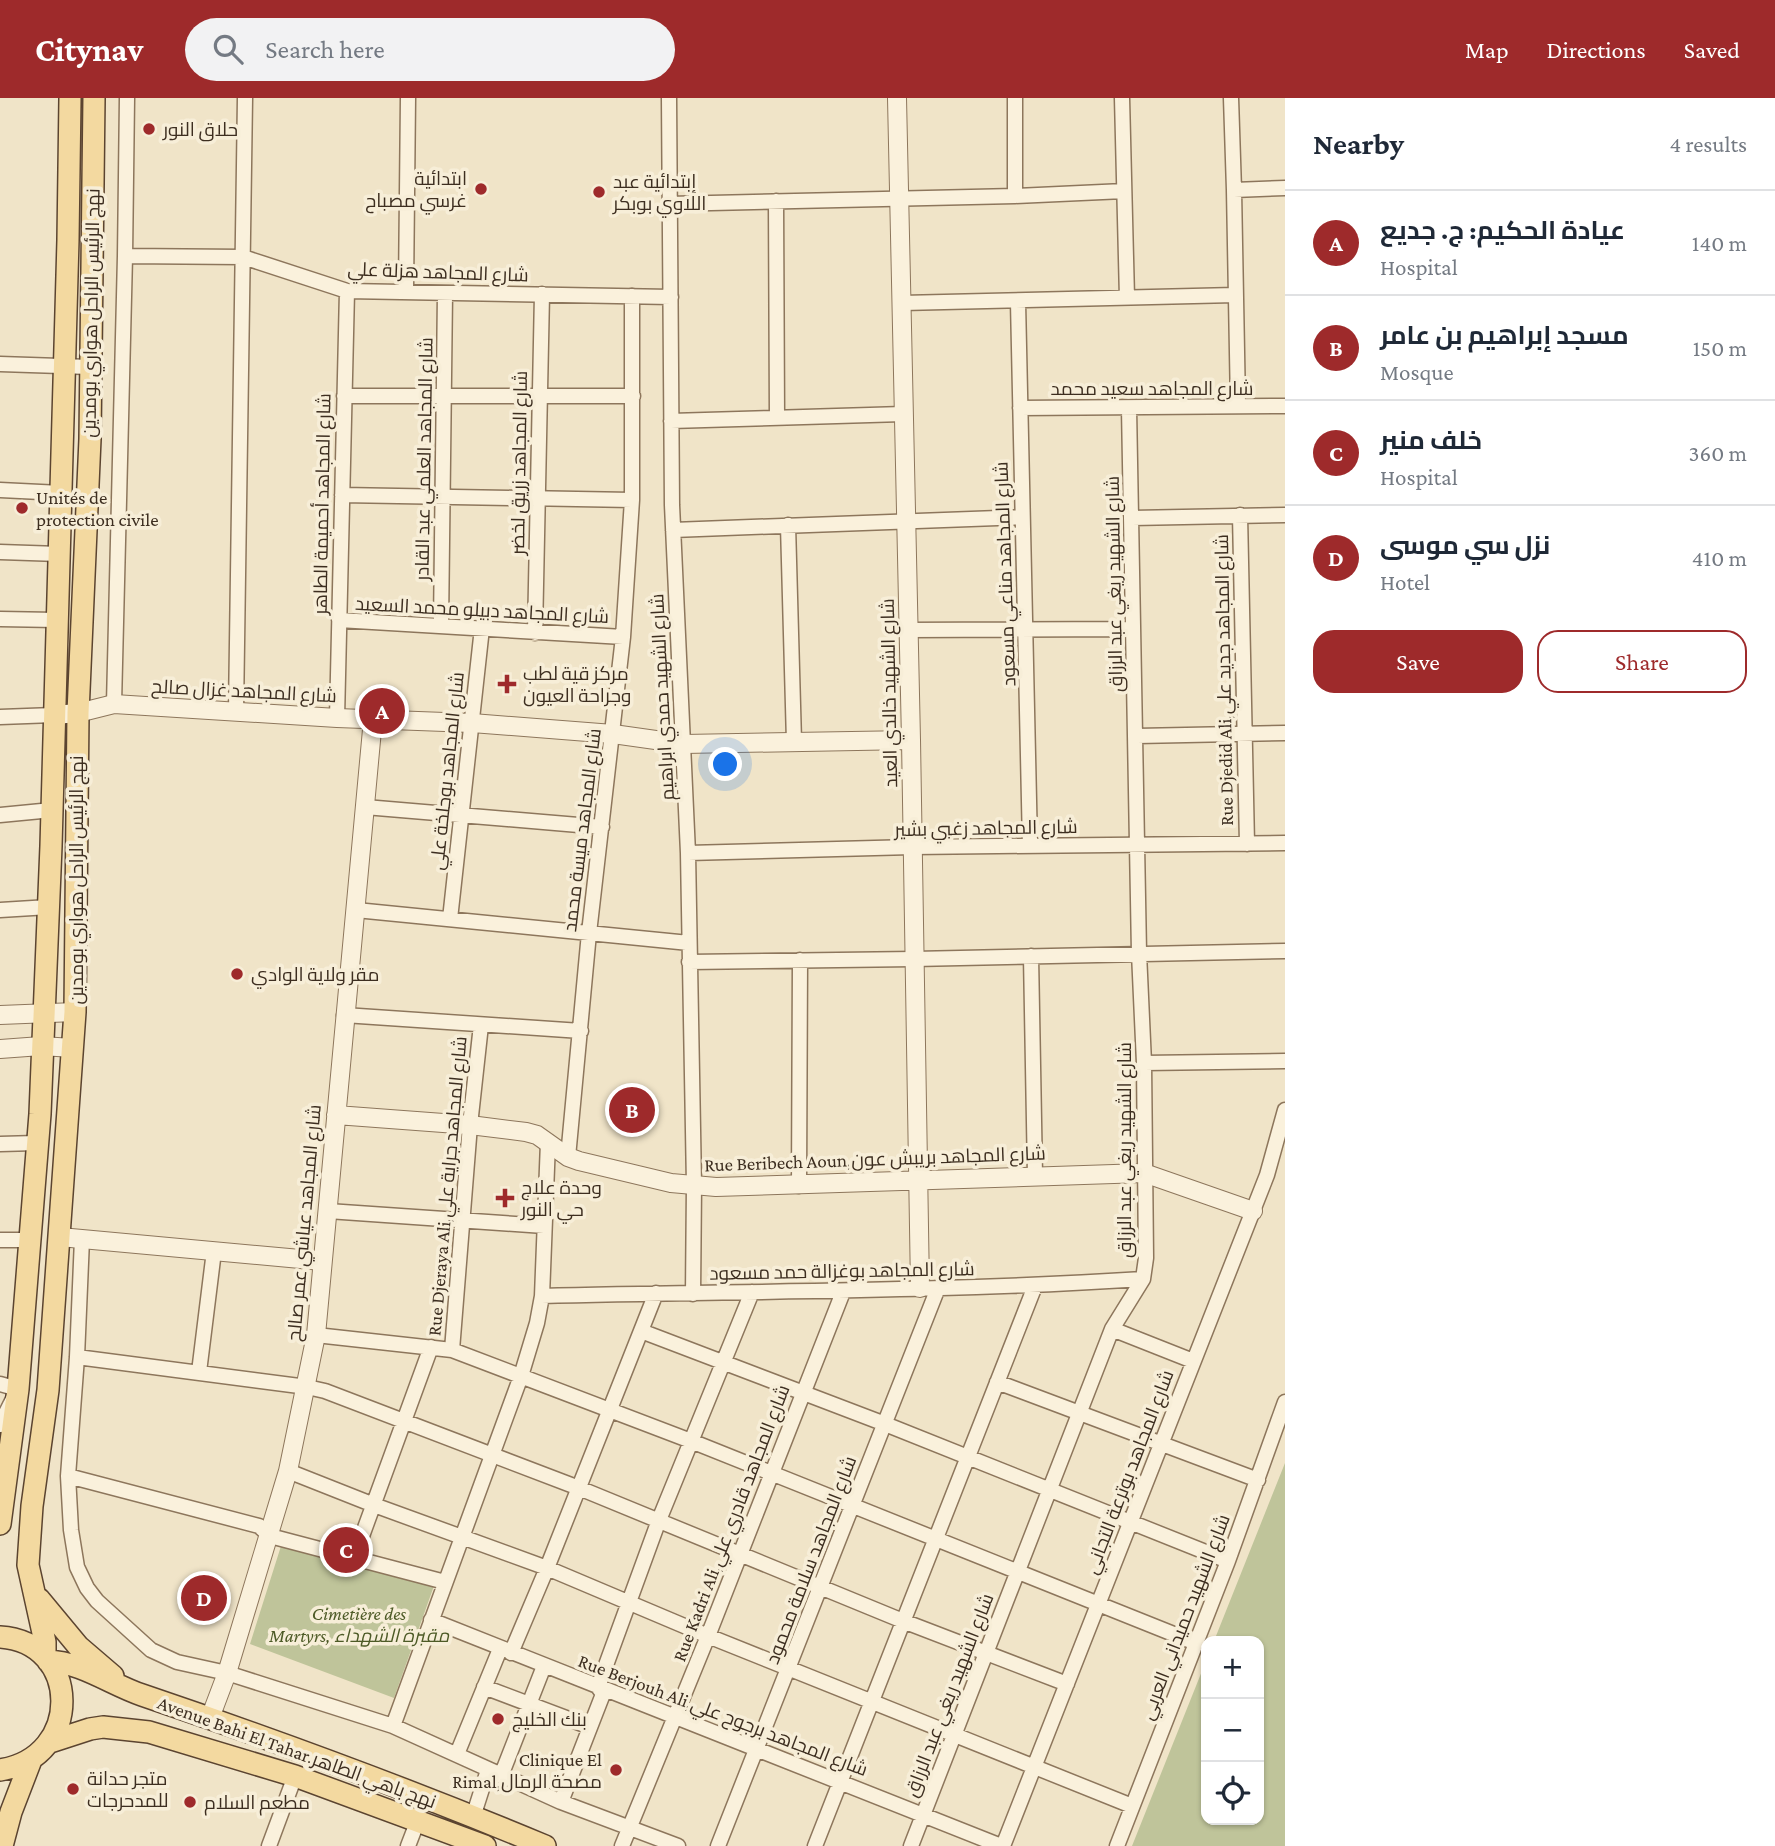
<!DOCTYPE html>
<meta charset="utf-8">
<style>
body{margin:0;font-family:"Crimson Pro",Cairo,serif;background:#f2f2f3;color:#1f2937}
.controls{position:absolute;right:21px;bottom:21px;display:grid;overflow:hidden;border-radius:14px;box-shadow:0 2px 5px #0004}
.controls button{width:63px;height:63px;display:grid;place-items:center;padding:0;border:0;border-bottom:2px solid #e0e1e3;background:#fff;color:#1f2937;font:35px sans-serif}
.you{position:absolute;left:726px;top:667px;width:24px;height:24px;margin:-18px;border:5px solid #fff;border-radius:50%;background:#1a73e8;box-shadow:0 0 0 10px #1a73e833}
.badge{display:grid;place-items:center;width:46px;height:46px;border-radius:50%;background:#9e2a2b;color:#fff;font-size:23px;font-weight:700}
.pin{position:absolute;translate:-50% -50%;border:4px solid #fff;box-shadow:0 2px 7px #0006}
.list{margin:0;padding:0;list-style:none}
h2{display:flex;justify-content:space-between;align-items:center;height:91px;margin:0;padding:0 28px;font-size:30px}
h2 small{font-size:23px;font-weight:400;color:#747a83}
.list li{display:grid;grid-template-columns:46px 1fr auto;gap:21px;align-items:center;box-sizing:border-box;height:105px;padding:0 28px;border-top:2px solid #e0e1e3}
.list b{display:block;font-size:26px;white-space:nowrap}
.list p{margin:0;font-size:23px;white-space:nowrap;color:#747a83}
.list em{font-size:23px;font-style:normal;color:#747a83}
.actions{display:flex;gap:14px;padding:21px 28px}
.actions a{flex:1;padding:16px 0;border:2px solid #9e2a2b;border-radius:21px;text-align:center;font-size:24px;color:#9e2a2b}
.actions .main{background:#9e2a2b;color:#fff}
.icon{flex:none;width:38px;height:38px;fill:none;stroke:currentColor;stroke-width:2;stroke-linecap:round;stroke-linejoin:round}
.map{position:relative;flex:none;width:1285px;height:1748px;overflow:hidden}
header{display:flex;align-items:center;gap:42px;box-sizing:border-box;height:98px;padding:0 35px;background:#9e2a2b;color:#fff}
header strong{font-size:33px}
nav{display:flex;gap:38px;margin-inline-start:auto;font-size:24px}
.search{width:490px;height:63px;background:#f2f2f3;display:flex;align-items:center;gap:18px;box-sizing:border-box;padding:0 24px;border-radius:38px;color:#747a83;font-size:26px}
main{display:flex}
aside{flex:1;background:#fff}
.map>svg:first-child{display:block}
.cemetery{fill:#bfc49a}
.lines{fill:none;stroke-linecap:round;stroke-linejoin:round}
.minor-casing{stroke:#8d765c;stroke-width:17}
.tertiary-casing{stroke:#8d765c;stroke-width:20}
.primary-casing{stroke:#5b4430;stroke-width:24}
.minor{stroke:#faf1dc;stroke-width:14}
.tertiary{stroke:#faf1dc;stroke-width:18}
.primary{stroke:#f3d9a0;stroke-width:21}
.poi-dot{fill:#9e2a2b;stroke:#f7eed8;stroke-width:2.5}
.labels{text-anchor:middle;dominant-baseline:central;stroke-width:7;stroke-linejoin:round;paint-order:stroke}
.poi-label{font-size:19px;fill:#3d2e20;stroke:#f7eed8;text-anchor:start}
.street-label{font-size:19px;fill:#3d2e20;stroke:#f7eed8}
.park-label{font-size:19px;font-style:italic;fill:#4d5a26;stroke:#f7eed8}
</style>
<header>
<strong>Citynav</strong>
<div class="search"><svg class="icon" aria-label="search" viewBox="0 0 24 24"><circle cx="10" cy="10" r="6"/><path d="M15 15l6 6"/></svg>Search here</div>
<nav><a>Map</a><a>Directions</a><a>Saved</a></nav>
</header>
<main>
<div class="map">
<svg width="1285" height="1748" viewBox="0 0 1285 1748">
<rect width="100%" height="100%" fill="#f0e4c8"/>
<path class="cemetery" d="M1285,1365V1748H1132L1206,1563V1722H1259V1543H1214Z
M281,1448L435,1485L394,1600L250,1546Z"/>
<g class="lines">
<defs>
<path id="minor" d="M669,0L672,407L688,755L694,1087L693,1196
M1015,0V98
M1122,0L1127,200
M1231,0L1234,92L1285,90
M1234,92L1238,308
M776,103L777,320
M669,106L1015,98L1124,93
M125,158L243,159L347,193L671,199
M406,192L408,0
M1018,204L1030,748
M902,205L1235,197
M0,266L90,269
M344,298H633
M1020,310L1285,308
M671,323L903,316
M0,392L61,395
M342,397L632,402
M1240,417L1247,746
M1132,420L1285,417
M788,427L794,644
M673,432L1022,419
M0,454L59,456
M0,521L56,522
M339,522L623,539
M441,527L445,195
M909,532L1132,531
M535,535L542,196
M114,606L125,158L127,0
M236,613L245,0
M0,619L54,617
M337,620L347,193
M1137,638L1285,635
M365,709L602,729
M0,717L52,712
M688,755L912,749L1285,745
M0,812L49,809
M356,812L689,845
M450,821L482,530
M1031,858L1035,1078
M689,864L914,861L1285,853
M344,917L581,933
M1144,965L1285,963
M0,1046L36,1045
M568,1059L589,835L623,539L632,402V198
M799,1088L800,862
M328,1113L544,1128
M82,1141L77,1259L68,1378L71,1432L77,1469L87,1490L97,1503L151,1552L177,1564L227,1575L393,1628L561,1704L678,1748
M0,1142H30
M542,1198C742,1193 943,1194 1143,1181
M1112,1231L1193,1263
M641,1233L885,1326L1228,1463
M316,1237L452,1252L691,1343L1196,1545
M452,1252L470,1027L481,927
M77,1259L307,1289L325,1293L579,1390L903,1523L1067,1586
M199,1274L214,1153
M997,1284L1258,1382
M0,1286L18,1291L0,1327
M288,1373L374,1407L547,1470L708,1538L1132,1708
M68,1378L259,1428L270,1438L445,1484
M354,1460L431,1249
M431,1522L1001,1748
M511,1555L547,1470L656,1195
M484,1589L590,1629
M393,1628L521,1278L537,1225L542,1198L548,1044
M457,1656L500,1551
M501,1678L544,1568
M561,1704L603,1596L598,1589L659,1422L752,1194
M473,1719L488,1672
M269,1748L295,1678
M408,1748L418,1722
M622,1748L708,1538L843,1194
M718,1748L938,1190
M815,1748L1035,1188
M911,1748L1112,1231L1143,1181L1146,1160L1144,965L1139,855L1129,310
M1003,1748L1267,1077L1285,1012
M1117,1748L1228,1463L1285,1304"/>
<path id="tertiary" d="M897,0L911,642L920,1190
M54,617L78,615L114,606L337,620L472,625L613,636L684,646L911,642
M0,917L75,914
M0,951L41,948L73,950
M336,1017L470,1027L526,1034L537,1037L568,1059L579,1063L671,1085L716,1089L1144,1075L1253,1113
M60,1139L322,1163
M210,1620L227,1575L288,1373L316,1237L373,621"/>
<path id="primary" d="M0,1426L18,1291L40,1016L51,748L68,142L70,0
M39,1501L78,1548L113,1578
M0,1539C81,1544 84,1659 0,1672
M45,1559V1544L28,1467L32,1408L48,1292L75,914L78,615L90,341L94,0
M48,1563C81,1564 112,1587 142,1597C278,1643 413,1693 545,1748
M50,1644L90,1631L103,1629L149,1634L295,1678L485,1748
M2,1748L11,1714L31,1662"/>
</defs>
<use href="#minor" class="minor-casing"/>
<use href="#tertiary" class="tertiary-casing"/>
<use href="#primary" class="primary-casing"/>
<use href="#minor" class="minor"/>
<use href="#tertiary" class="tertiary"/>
<use href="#primary" class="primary"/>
</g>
<g class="poi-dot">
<circle cx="149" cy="31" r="7"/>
<circle cx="481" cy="91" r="7"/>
<circle cx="599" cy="94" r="7"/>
<circle cx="22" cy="410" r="7"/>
<path d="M503.5 575.5h7v7h7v7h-7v7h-7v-7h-7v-7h7z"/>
<circle cx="237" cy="876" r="7"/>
<path d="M501.5 1089.5h7v7h7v7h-7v7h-7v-7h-7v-7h7z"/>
<circle cx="498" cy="1621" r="7"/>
<circle cx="616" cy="1672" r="7"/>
<circle cx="73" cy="1691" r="7"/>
<circle cx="190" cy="1704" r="7"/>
</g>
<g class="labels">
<g class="poi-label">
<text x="163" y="31">حلاق النور</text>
<text x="467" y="80" text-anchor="end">ابتدائية<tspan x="467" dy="22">غرسي مصباح</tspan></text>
<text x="613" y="83">إبتدائية عبد<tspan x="613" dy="22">اللاوي بوبكر</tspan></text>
<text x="36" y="399">Unités de<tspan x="36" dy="22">protection civile</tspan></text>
<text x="523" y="575">مركز قية لطب<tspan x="523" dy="22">وجراحة العيون</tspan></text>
<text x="251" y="876">مقر ولاية الوادي</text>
<text x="521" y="1089">وحدة علاج<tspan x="521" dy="22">حي النور</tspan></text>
<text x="512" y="1621">بنك الخليج</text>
<text x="602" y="1661" text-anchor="end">Clinique El<tspan x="602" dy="22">Rimal,مصحة الرمال</tspan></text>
<text x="87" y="1680">متجر حدانة<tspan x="87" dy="22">للمدحرجات</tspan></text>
<text x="204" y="1704">مطعم السلام</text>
</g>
<g class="street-label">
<text transform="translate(438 174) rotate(2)">شارع المجاهد هزلة علي</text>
<text transform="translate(91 215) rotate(-89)">نهج الرئيس الراحل هواري بومدين</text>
<text x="1152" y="290">شارع المجاهد سعيد محمد</text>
<text transform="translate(424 361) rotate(-89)">شارع المجاهد العلمي عبد القادر</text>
<text transform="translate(519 365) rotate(-89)">شارع المجاهد زريق لخضر</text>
<text transform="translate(322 406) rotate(-89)">شارع المجاهد أحميمة الطاهر</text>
<text transform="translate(1005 476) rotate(-92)">شارع المجاهد مناعي مسعود</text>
<text transform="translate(1114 486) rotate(-91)">شارع الشهيد ريغي عبد الرزاق</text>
<text transform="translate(482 512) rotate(3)">شارع المجاهد دبيلو محمد السعيد</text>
<text transform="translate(1224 582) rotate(-91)">Rue Djedid Ali,شارع المجاهد جديد علي</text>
<text transform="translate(244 593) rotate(3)">شارع المجاهد غزال صالح</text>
<text transform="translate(889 595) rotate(-91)">شارع الشهيد خالدي العيد</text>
<text transform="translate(662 599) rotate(-93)">شارع الشهيد حمدي ابراهيم</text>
<text transform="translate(447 673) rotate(-84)">شارع المجاهد بوجلخة علي</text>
<text transform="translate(986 730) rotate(-1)">شارع المجاهد زغبي بشير</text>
<text transform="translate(582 732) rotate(-83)">شارع المجاهد ميسة محمد</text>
<text transform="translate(76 782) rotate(-90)">نهج الرئيس الراحل هواري بومدين</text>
<text transform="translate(1124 1052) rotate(-90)">شارع الشهيد ريغي عبد الرزاق</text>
<text transform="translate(875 1061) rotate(-2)">Rue Beribech Aoun,شارع المجاهد بريبش عون</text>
<text transform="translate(447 1088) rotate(-85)">Rue Djeraya Ali,شارع المجاهد جراية علي</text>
<text transform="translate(304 1125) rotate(-85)">شارع المجاهد عياشي عمر صالح</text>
<text transform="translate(842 1173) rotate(-1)">شارع المجاهد بوغزالة حمد مسعود</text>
<text transform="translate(1129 1374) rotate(-69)">شارع المجاهد بوترعة التجاني</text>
<text transform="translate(731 1425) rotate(-69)">Rue Kadri Ali,شارع المجاهد قادري علي</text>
<text transform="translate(811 1462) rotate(-69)">شارع المجاهد سلامة محمود</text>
<text transform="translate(1185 1519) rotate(-69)">شارع الشهيد حميداني العربي</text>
<text transform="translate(949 1597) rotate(-69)">شارع الشهيد ريغي عبد الرزاق</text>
<text transform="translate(723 1617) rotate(21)">Rue Berjouh Ali,شارع المجاهد برجوح علي</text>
<text transform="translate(297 1654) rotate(20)">Avenue Bahi El Tahar,نهج باهي الطاهر</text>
</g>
<g class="park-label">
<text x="359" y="1515">Cimetière des<tspan x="359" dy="22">Martyrs, مقبرة الشهداء</tspan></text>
</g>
</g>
</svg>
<div class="controls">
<button>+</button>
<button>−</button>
<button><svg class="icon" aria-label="locate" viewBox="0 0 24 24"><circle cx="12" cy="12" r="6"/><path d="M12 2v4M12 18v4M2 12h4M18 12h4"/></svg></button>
</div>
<div class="you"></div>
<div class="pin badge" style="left:382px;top:613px">A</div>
<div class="pin badge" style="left:632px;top:1012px">B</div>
<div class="pin badge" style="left:346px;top:1452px">C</div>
<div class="pin badge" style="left:204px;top:1500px">D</div>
</div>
<aside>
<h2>Nearby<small>4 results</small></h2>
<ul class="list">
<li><span class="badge">A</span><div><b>عيادة الحكيم: ج. جديع</b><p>Hospital</p></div><em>140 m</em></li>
<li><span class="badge">B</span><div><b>مسجد إبراهيم بن عامر</b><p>Mosque</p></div><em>150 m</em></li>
<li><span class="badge">C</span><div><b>خلف منير</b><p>Hospital</p></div><em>360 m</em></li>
<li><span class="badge">D</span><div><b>نزل سي موسى</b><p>Hotel</p></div><em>410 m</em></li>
</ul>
<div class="actions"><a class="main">Save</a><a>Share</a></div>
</aside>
</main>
